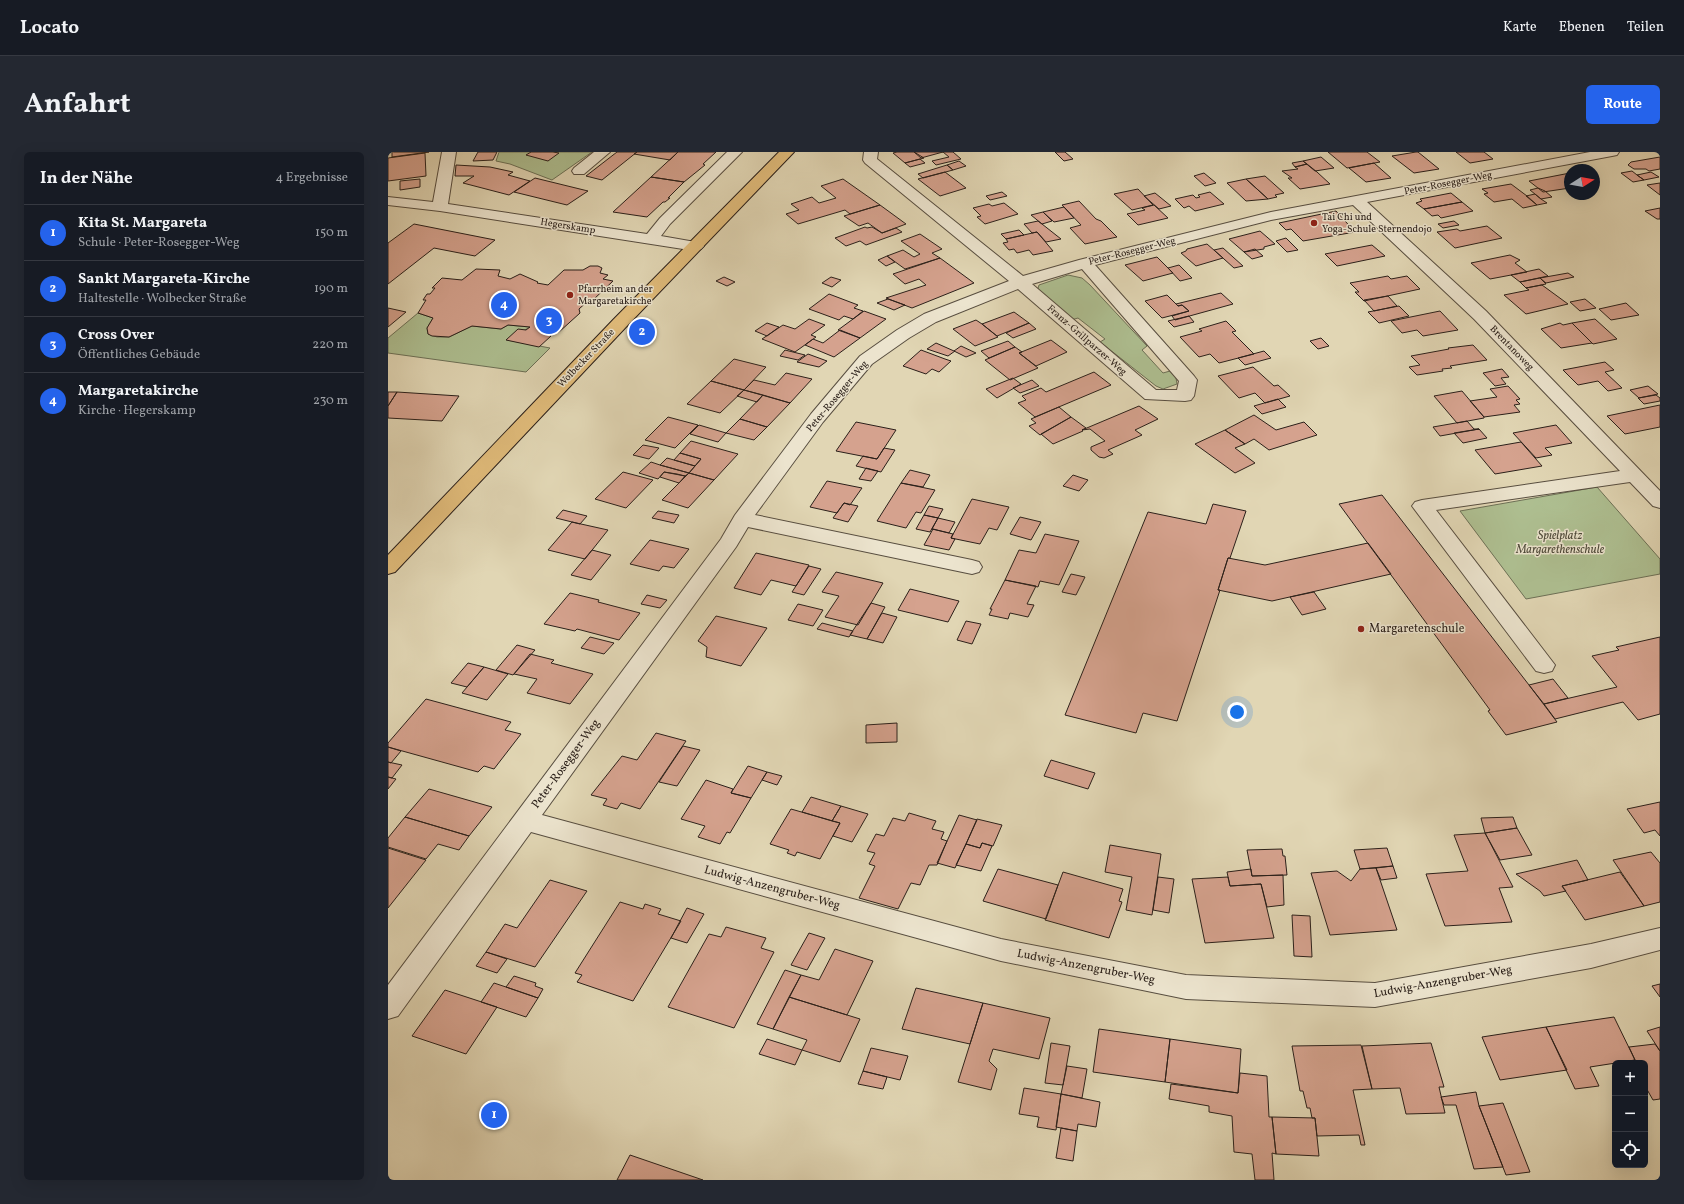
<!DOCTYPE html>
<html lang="de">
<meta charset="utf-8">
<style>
body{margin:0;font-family:Vollkorn,serif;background:#242831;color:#f1f3f6}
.controls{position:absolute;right:12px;bottom:12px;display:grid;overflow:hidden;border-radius:6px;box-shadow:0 4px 16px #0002}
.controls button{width:36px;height:36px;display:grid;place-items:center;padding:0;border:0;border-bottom:1px solid #363941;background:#171b24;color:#f1f3f6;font:20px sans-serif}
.compass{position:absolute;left:1176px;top:12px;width:36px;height:36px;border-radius:50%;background:#171b24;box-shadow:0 4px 16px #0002;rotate:79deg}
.you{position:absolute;left:849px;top:560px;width:14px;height:14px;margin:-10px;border:3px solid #fff;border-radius:50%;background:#1a73e8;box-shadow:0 0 0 6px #1a73e833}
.badge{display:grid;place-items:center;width:26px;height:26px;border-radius:50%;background:#2563eb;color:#fff;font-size:13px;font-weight:700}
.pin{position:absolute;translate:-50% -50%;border:2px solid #fff;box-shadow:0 1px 4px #0006}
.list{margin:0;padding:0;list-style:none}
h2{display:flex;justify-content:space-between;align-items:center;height:52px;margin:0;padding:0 16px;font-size:17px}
h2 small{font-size:13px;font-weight:400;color:#9ea1a6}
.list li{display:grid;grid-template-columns:26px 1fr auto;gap:12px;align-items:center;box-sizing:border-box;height:56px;padding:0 16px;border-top:1px solid #363941}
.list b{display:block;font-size:15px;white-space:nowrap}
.list p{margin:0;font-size:13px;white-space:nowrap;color:#9ea1a6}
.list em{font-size:13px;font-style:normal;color:#9ea1a6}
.icon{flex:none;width:22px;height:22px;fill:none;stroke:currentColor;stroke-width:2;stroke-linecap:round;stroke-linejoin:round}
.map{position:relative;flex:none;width:1272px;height:1028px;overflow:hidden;border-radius:6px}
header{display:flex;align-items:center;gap:24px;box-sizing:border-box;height:56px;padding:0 20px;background:#171b24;border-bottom:1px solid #363941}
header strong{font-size:19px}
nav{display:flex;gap:22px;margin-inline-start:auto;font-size:14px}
.intro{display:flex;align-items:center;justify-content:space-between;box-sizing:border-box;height:96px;padding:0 24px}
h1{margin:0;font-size:28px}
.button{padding:10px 18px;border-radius:6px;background:#2563eb;color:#fff;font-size:14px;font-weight:700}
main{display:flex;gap:24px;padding:0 24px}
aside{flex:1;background:#171b24;border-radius:6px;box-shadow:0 4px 16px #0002}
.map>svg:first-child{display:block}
.green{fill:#aebf91;stroke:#6c7056}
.building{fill:#d5a28e;stroke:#2b201a}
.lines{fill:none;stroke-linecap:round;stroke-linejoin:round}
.minor-casing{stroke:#584e40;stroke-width:2}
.major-casing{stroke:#2b201a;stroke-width:2}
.minor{fill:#ece4ce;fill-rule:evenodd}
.major{fill:#e0bb7a;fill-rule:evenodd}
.poi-dot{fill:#8f2418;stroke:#ece4ce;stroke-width:1.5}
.labels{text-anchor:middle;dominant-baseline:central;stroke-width:3;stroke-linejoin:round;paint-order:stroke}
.far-street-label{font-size:10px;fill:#2b201a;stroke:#ece4ce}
.far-poi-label{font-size:10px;fill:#2b201a;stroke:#ece4ce;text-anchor:start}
.park-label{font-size:12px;font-style:italic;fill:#4c4838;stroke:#ece4ce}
.poi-label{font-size:12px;fill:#2b201a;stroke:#ece4ce;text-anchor:start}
.street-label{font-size:12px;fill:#2b201a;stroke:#ece4ce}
</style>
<header>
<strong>Locato</strong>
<nav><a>Karte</a><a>Ebenen</a><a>Teilen</a></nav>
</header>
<div class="intro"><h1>Anfahrt</h1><a class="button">Route</a></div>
<main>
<aside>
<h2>In der Nähe<small>4 Ergebnisse</small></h2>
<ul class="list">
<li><span class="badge">1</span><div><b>Kita St. Margareta</b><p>Schule · Peter-Rosegger-Weg</p></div><em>150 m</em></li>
<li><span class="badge">2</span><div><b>Sankt Margareta-Kirche</b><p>Haltestelle · Wolbecker Straße</p></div><em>190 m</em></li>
<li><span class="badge">3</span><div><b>Cross Over</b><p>Öffentliches Gebäude</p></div><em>220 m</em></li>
<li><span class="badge">4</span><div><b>Margaretakirche</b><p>Kirche · Hegerskamp</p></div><em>230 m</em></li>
</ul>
</aside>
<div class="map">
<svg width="1272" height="1028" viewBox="0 0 1272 1028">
<rect width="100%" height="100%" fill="#e1d6b4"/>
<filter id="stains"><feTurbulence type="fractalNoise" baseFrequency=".005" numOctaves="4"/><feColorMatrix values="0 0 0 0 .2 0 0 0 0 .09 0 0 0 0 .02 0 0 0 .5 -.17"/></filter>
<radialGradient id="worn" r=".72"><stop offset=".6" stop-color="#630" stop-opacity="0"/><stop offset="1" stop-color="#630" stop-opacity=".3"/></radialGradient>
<path class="green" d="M111,0H204L164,28L122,12L108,9Z
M680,123L694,126L702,133L759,194L754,198L775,221L782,219L788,226L789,232L775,237L768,234L712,190L717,187L690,166L683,168L649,140L651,133Z
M30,161L45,166L39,176L40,182L49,185H61L84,174L113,177L120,173L142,175L119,188L162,196L138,220L0,201V186Z
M1209,335L1272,407V422L1138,447L1072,359Z"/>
<path class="building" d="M4,0H41L4,5Z
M90,0H109L105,8L85,9Z
M143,0H165L171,1L160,9L138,3Z
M229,0H249L214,28L198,24Z
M249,0H290L282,8L246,2Z
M290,0H328L315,12L317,13L296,30L263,25Z
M509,0H526L536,6L517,11L505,1Z
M526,0H555L533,6Z
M555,0H565L573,7L548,13L544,9L561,5Z
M667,0H677L685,7L676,9Z
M940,0H979L992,10L959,16Z
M1028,0H1030L1051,17L1026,21L1004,4Z
M1068,0H1096L1105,7L1082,11Z
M37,1L38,24L0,29V6Z
M933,5L946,16L927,19L915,9Z
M1272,5V17L1261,19L1258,17H1246L1240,13L1243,10Z
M532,7L537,11L522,15L517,11Z
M571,9L578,14L565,18L559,13Z
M915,9L919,12L907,15L904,11Z
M986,11L1003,26L978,30L961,16Z
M919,12L929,20L942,32L912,37L900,26H904L894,19L910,17L907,15Z
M68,13L102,15L125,20L120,23L142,29L121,43L75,31L86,24H67Z
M559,13L565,18L535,26L530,22Z
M1244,19L1249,23L1256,28L1245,30L1233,21Z
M557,20L578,36L552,44L530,27Z
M1263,20L1271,25L1256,28L1249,23Z
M816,21L828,31L817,34L806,24Z
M1182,21V36L1155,40L1141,29Z
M877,24L896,41L887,43L889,45L880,47L858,27Z
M263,25L296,30L280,46H282L277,50H275L259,65L225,60Z
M147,26L200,39L179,53L126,40Z
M32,27V35L12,38V29Z
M455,27L492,53L462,62L457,58L410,72L398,62L411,58L403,52L424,45L431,51L448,46L433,34Z
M858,27L880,47L858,49L839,31Z
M1272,31V43L1259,33Z
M1123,32L1139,44L1149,53L1135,56L1124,47L1106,50L1096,42L1100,41L1094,37Z
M1150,36L1157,39L1164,45L1153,47L1142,38Z
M750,37L765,53L744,58L726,42Z
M614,40L619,44L602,48L598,44Z
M822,40L836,52L807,59L801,54L796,56L787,47L805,43L808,46L812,45L810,43Z
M767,41L783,54L771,57L756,44Z
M1063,41L1074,50L1036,57L1028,51L1034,49L1032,47Z
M1147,42L1153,47L1159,51L1149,53L1138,44Z
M691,49L708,67L713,69L729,85L697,92L682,76L693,73L674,53Z
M1074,50L1085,59L1053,66L1050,63L1044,64L1036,57Z
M616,51L630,62L597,72L589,65L593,64L585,56L601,52L604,54Z
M492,53L518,72L494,81L480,71L471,74L456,64Z
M766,53L780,66L750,73L739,62L757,58L754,56Z
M676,55L686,66L666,70L655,60Z
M1272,56V67H1269L1257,59Z
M948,59L967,80L915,89L903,77L898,78L891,71Z
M655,60L664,69L654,72L643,63Z
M650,69L654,72L673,87L658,90L649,80L644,81L636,72Z
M1066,69L1071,73L1055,76L1050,72Z
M26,72L107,88L87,104L46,96L0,132V91Z
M1099,74L1114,86L1067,96L1049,80L1069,77L1072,79Z
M477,75L479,76L484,75L494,81L508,76L514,80L478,93L472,89L458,94L447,86Z
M631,78L636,83L618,87L613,82Z
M872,79L887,92L876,95V97L856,100L841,87Z
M649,80L665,99L645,103L641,98L629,101L626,97L621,98L615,91L620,90L618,87Z
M532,82L554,97L544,101L552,106L517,117L499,104L515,98L526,105L532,102L513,89Z
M898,86L910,98L899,100L888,89Z
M819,92L835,106L808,114L793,101L798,99L799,97Z
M984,93L997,104L949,114L937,102Z
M835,96L855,114L846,116L826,98Z
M867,97L875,104L864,107L856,100Z
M1122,103L1132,108L1127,111L1139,120L1102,127L1083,111Z
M499,104L507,110L498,114L490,108Z
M769,105L785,121L755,129L737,113Z
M552,106L586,131L524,156L498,146L538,133L531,127L517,132L505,122Z
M791,113L804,126L792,129L780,116Z
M202,114H210L214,116L212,121L220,123L215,127L225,129L205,148H201L191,157L192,161L171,180L164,179L160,183L163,184L151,195L118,188L130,177L138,178L142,175L120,173L113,177L84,174L61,185L44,184L40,182L39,176L45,166L30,161L38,148H35L39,142H42L47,136H44L54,126L74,128L88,117L112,118L110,124L122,127L132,122L150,130L149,131L160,133L176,118H195Z
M1151,117L1160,124L1132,130L1123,123Z
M1180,121L1186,125L1158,131L1152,126Z
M1000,124L1003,127L1019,124L1032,137L976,149L967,140H971L962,131Z
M336,125L347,130L339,134L328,129Z
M443,125L453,128L444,135L434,131Z
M1152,126L1158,132L1138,136L1132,130Z
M1154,133L1180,152L1138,162L1116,143L1141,138L1138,136Z
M833,141L845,152L787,168L784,164L801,159L794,153L790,154L788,152Z
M441,142L470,153L466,156L475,159L465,167L456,164L451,168L421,157Z
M779,143L790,154L794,153L801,159L774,166L757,149Z
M1000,144L1009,154L986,159L976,148Z
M500,147L517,153L506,158L489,151Z
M1197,147L1208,156L1192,159L1182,150Z
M1238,151L1251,163L1223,168L1211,157Z
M1011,154L1021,164L991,171L980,160Z
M0,156L18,160L0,175Z
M476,159L498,167L472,186L450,178Z
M1052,159L1070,178L1035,184L1029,178L1014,181L1003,169Z
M626,160L641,171L609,184L594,172Z
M801,164L806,170L786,175L780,169Z
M421,167L437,173L423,183L428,185L407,200L374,187L395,173L407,177Z
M1207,167L1229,187L1205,192L1184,171Z
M588,168L594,172L610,185L587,194L565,177Z
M838,169L848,179L844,180L866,202L831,211L822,202L811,205L792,185L814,179L811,177Z
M379,171L391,175L379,184L367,179Z
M641,171L648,177L625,186L618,181Z
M1172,171L1175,173L1184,171L1204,191L1173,196L1153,177Z
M452,178L472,186L446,205L417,193L425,187L435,191Z
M933,186L941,194L930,197L922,189Z
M663,188L679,200L648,214L631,201Z
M620,189L627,195L601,206L593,199Z
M548,191L566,199H567L560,204L539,197Z
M1085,193L1099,208L1062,214L1064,216L1054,217L1055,219L1029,223L1021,215L1032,213L1023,204L1061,197L1060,196Z
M573,194L588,201L578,205L566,199Z
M627,195L634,200L631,201L650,216L622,228L597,208Z
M397,198L417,203L410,208L392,204Z
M533,198L557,207L563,209L551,220L544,217L538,222L515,214Z
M876,199L883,206L857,213L850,206Z
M420,202L439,209L431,215L409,210Z
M346,207L378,215L356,238L323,229Z
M1217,210L1226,218L1217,220L1234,236L1220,239L1210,229L1190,233L1175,218Z
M865,215L886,234L890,233L902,244L877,251L867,241L851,246L830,224Z
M1114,217L1121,225L1113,226L1118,232L1107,234L1095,221Z
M706,220L723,233L647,265L630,251L638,248L634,244L653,236L658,240Z
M398,221L424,227L402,251L356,238L366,228L387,233Z
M625,226L633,232L609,246L598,237Z
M644,228L651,234L632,241L625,236Z
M323,229L356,238L332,261L299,252Z
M1120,234L1132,247L1128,248L1132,252L1126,253L1132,260L1096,265L1082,249L1109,245L1102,237Z
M1260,234L1270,242L1251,246L1242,238Z
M356,238L375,243L369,250L349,244Z
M1074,239L1096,265V266L1069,271L1046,244Z
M0,240H9L0,254Z
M9,240L71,244L54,269L0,266V254Z
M375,243L402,251L379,275L352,267Z
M1268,243L1272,246V249L1256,252L1250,246Z
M890,247L898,255L874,262L866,254Z
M1272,253V275L1237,282L1219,264Z
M751,254L770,267L747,278L754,283L720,298L725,302L716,306L711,305L703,298V295L717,289L702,277L694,278Z
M671,255L683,265L652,283L641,274L648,271L643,267Z
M866,263L888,278L916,270L929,283L881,298L866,287L857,292L837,278Z
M280,265L310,273L287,296L257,288Z
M683,265L698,276L694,278L695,279L665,292L653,282Z
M352,267L379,275L366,288L338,281Z
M1079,269L1086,277H1091L1052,284L1045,275Z
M468,270L508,278L489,307L448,299Z
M311,273L338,281L330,290L302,282Z
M1168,273L1184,291L1157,296L1164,303L1148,306L1125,281Z
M1091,277L1099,286L1075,291L1066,281Z
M837,278L857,292L847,296L867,311L847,321L807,292Z
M303,289L350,302L326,328L301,321L313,307L292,301Z
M1133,290L1154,314L1107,322L1087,298Z
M255,293L271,296L261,307L245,303Z
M496,296L507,298L493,320L468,314L475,304L489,307Z
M292,301L313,307L307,314L286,308Z
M279,306L307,314L301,321L272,313Z
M263,310L272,313L301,321L297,324L276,320L270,327L251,321Z
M478,316L490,319L483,329L471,327Z
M522,318L542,323L535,335L513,331Z
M235,320L265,328L238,356L207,347Z
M276,320L289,322L297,324L291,331L272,325Z
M301,321L326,328L300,356L274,348Z
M685,323L700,328L691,339L675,334Z
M439,329L474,336L462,353L456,351L449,361L422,355Z
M513,331L547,338L533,361L528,360L518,376L489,369Z
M994,343L1141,533L1169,570L1118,583L1100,559L1102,558L951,352Z
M584,347L621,355L609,378L601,376L592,392L563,386Z
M456,351L470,354L460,370L445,366Z
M825,352L858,359L842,406H840L830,438H832L789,569L755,561L748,581L677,563L760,360L818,372Z
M541,354L555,357L550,366L536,363Z
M175,358L199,364L192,372L168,366Z
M270,359L291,363L286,371L264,366Z
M536,363L550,366L542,380L528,377Z
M632,365L653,370L643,388L622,382Z
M550,366L567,370L561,381L544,377Z
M184,370L220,378L197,407L160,398Z
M545,377L565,382L563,386L567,387L561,398L536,393Z
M657,382L691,389L671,433L652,429L650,435L617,428L631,398L648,401Z
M262,388L301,397L286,416L275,414L271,419L242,412Z
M980,391L1003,422L884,449L830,438L840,406L877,413Z
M204,398L223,403L203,428L183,423Z
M368,401L421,413L408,434L383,428L373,443L346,436Z
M421,414L433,417L416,443L404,440Z
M448,420L495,431L470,473L437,465L451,444L434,440Z
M683,422L697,425L688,443L674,440Z
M617,428L648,434L639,452L646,453L640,465L622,461L620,467L601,463L604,457H602Z
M522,437L571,449L560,470L510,458Z
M926,440L938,457L914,463L902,445Z
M182,441L211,448L210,450L252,461L231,488L189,477L187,479L156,472Z
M259,443L279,448L272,456L253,452Z
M483,451L497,455L479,487L462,483Z
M410,452L435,458L425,474L400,468Z
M494,461L509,465L495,491L479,487Z
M328,464L379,476L353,514L318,505L319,495L310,489Z
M578,469L593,472L584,492L569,488Z
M434,471L465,479L461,485L429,477Z
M202,485L226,491L216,502L193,496Z
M1272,485V562L1250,568L1235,550L1167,567L1156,552L1229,535L1204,504L1231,498L1228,495Z
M129,493L147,498L125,523L108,518Z
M142,502L166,508L163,511L205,522L182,552L139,541L149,527L126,522Z
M80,511L96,515L79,535L63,531Z
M96,515L120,522L99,548L74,541Z
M1165,527L1180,546L1156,552L1141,533Z
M38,547L123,570L117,578L133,582L106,617L96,614L90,620L0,595V591Z
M509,571V590L478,591V573Z
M268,581L298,589L252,657L233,651L229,657L215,653L219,647L203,643L234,604L249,608Z
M295,594L312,598L289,634L271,630Z
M0,595L13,599L3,611L0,610Z
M663,608L707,621L700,637L656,624Z
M0,610L14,613L4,626L0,625Z
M360,614L379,620L363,646L343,641Z
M379,620L394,624L389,633L374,628Z
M0,625L8,627L0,637Z
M318,628L345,637L343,641L363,646L342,681L339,680L332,692L310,685L317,674L293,667Z
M41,637L104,655L81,684L17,665Z
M423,645L453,654L444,669L414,660Z
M1272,650V684L1267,678L1256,681L1239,657Z
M453,654L480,662L464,690L445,684L452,671L444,669Z
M403,657L452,671L432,707L409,700L407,704L399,701L401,698L382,692Z
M521,661L548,669L544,677L556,680L553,687L559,689L549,713H541L532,733L523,731L510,757L471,746L487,714L481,712L487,701L479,699L488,682L496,684L505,666L517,669Z
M571,663L589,668L567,716L549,711Z
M17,665L61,678L81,684L71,698L50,692L38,707L0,695V686Z
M1125,665L1129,676L1097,681L1093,666Z
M589,667L614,673L605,694L594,691L592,696L578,692Z
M1129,676L1144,703L1112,708L1097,681Z
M1097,681L1125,735L1111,736L1124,770L1057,774L1038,722L1080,719L1066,683Z
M594,691L604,694L593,719L568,713L578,692L592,696Z
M722,693L773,702L764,763L738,758L744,725L717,720Z
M0,696L38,708L0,756Z
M999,696L1005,714L972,717L966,698Z
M894,697L895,704H897L899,723L864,724L859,698Z
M1263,700L1272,711V750L1256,754L1225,708Z
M1189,708L1200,728L1174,734L1178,739L1156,744L1152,739L1128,722Z
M1005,714L1009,726L993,728L988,716Z
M988,716L1009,778L942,783L923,721L949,719L963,729L972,717Z
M610,717L670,733L658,767L595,749Z
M863,717L864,724L895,723L896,753L879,755L873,732L842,734L839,720Z
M675,720L735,737L731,749L734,750L721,786L657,768Z
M1232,720L1256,754L1197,768L1174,734Z
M770,725L786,727L781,761L765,758Z
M840,725L842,734L873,732L886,786L817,791L804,727Z
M162,728L199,739L147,815L98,800L117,772L129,776Z
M232,750L255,757L257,752L273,757L270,762L293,769L245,849L189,830L194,823L187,821Z
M299,756L316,762L299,791L283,786Z
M904,763L922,764L924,805L906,804Z
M338,775L378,786L373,796L386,800L346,876L280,855L321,782L333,785Z
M421,781L437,786L419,818L403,813Z
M447,797L485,809L459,863L401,845L413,823L431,828Z
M98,800L119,807L109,821L88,814Z
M397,818L413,823L385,877L369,872Z
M126,824L148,831L147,834L155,837L150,846L118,835Z
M106,831L118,835L150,846L138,865L93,850Z
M1272,832V845L1264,834Z
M528,836L595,851L582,892L514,877Z
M57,838L109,855L78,902L24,884Z
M401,845L472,867L452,910L414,898L419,888L385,877Z
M595,851L662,866L651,907L605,897L601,909L609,917L603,938L570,930Z
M1226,865L1247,908L1202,915L1211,934L1187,937L1158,875Z
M1158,875L1179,918L1112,928L1094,885Z
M1272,875V899L1259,879Z
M711,877L782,887L777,930L705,920Z
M379,887L414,898L407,913L371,902Z
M782,887L853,897L850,941L777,930Z
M663,891L682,894L675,933L657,931Z
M1043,891L1056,935H1051L1057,961L1018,962L1012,936L984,937L974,894Z
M1267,892L1272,899V947L1265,948L1257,934V911H1244L1242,909L1247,908L1241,895Z
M973,893L984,937L965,938L977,993H973L971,983L929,984L927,966H924L922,956H919L915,939H912L904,894Z
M483,896L520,904L512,928L475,919Z
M679,914L699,917L694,946L673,942Z
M475,919L499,925L495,937L470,932Z
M852,921L879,924L881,965H884L888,1002L884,1001L886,1028H867L864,1002L846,1000L844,964L821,960V954L781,947L783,932L850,941Z
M636,936L673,942L668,978L649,975L651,965L631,962Z
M1088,940L1091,954L1115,1015L1086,1017L1068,953H1056L1053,945Z
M673,942L712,950L708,975L690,972L689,979L668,975Z
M1115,951L1142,1020L1118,1023L1091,954Z
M884,965L927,966L931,1004L888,1002Z
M673,976L689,979L685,1009L668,1006Z
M242,1003L315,1028H229Z"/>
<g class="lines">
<defs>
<path id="minor" d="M54,0H68L60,52L259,82L272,66L339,0H354L282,72L273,84L313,91L316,94L313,97L308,99L52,59L0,53V45L45,50Z
M206,0H222L196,22H186L184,19L186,16Z
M476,0H490L489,7L635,124L691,108L883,60L1202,0H1231L1229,3L1224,4L979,50L1098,159L1272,339V356L1265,354L1242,330L1048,358L1167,513L1164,519L1156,521L1148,519L1024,354L1027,350L1034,348L1232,319L1086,167L965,53L883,68L707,113L806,224L809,228L806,244L803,248L797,249L757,247L630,137L548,170L521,186L484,212L435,270L367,363L584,408L591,410L594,415L591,420L584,422L360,375L348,395L154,663L613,787L798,823L987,831L1203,792L1272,776V798L1203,816L987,855L798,847L613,809L143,680L10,864L0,867V833L333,387L347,363L423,262L472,204L509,178L536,162L621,129L477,11L475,8ZM694,117L791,229L789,238H768L644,132Z"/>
<path id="major" d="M391,0H406L237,176L7,420L0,422V403L225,168Z"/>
</defs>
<use href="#minor" class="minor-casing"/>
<use href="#major" class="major-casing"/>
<use href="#minor" class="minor"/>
<use href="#major" class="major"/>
</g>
<g class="poi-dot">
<circle cx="926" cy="71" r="4"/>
<circle cx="182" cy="143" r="4"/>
<circle cx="973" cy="477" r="4"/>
</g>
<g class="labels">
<g class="far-street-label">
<text transform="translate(1060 31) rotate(-11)">Peter-Rosegger-Weg</text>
<text transform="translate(180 74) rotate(9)">Hegerskamp</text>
<text transform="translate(744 99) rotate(-14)">Peter-Rosegger-Weg</text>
<text transform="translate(699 188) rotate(41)">Franz-Grillparzer-Weg</text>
<text transform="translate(1124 196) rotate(46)">Brentanoweg</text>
<text transform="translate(198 206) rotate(-46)">Wolbecker Straße</text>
<text transform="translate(449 244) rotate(-50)">Peter-Rosegger-Weg</text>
</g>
<g class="far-poi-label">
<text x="934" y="65">Tai Chi und<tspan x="934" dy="12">Yoga-Schule Sternendojo</tspan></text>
<text x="190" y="137">Pfarrheim an der<tspan x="190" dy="12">Margaretakirche</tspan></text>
</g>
<g class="park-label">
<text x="1172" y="384">Spielplatz<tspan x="1172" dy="14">Margarethenschule</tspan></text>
</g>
<g class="poi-label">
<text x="981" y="477">Margaretenschule</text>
</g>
<g class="street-label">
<text transform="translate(178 612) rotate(-54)">Peter-Rosegger-Weg</text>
<text transform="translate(384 736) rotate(15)">Ludwig-Anzengruber-Weg</text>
<text transform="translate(698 815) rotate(11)">Ludwig-Anzengruber-Weg</text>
<text transform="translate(1055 830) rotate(-10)">Ludwig-Anzengruber-Weg</text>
</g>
</g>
<rect width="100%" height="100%" filter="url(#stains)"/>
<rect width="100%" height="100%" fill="url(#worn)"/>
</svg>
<div class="controls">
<button>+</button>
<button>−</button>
<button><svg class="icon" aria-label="locate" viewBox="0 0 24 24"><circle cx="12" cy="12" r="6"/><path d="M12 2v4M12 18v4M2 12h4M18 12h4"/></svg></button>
</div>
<svg class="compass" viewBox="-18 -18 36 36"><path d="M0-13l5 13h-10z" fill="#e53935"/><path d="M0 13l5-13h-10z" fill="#9ea1a6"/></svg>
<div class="you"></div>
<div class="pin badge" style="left:106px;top:963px">1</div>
<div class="pin badge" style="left:254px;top:180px">2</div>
<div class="pin badge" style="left:161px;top:169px">3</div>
<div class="pin badge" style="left:116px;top:153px">4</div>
</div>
</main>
